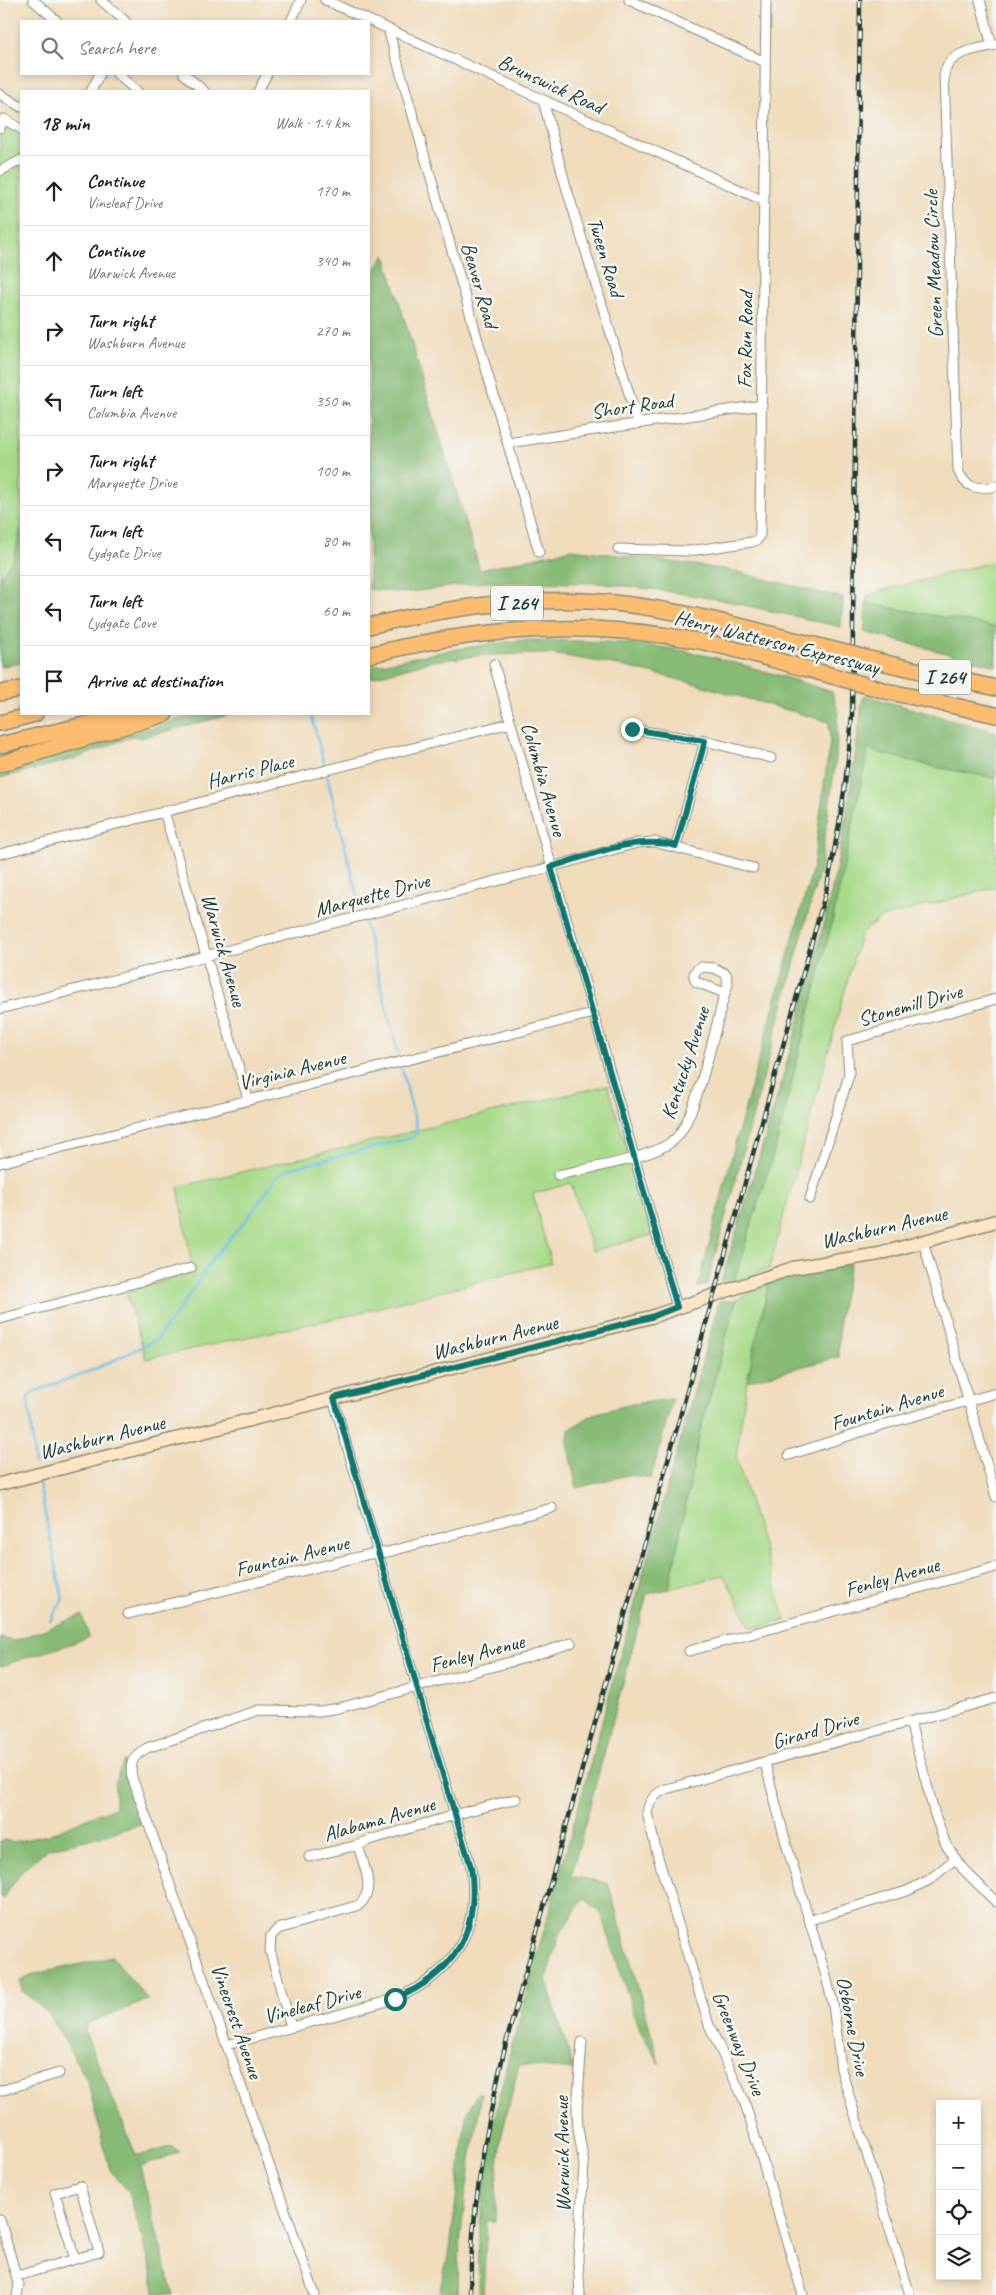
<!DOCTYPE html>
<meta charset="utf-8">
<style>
body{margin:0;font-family:Caveat,sans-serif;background:#f2f2f2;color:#222}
.controls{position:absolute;right:15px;bottom:15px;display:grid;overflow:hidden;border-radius:0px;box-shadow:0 2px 8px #0003}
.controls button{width:45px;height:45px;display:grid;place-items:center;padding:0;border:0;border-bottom:1px solid #e0e0e0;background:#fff;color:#222;font:25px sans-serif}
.stop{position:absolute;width:15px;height:15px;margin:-11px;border:4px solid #0f766e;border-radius:50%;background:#fff}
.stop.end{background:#0f766e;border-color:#fff;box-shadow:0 1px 5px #0008}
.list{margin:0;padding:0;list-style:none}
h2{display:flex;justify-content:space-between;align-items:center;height:65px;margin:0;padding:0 20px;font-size:21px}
h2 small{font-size:16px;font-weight:400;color:#767676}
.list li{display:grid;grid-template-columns:32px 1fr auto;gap:15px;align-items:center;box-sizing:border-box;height:70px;padding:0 20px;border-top:1px solid #e0e0e0}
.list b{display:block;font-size:19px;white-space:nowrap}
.list p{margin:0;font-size:16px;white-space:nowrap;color:#767676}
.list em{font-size:16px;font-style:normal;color:#767676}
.icon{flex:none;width:28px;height:28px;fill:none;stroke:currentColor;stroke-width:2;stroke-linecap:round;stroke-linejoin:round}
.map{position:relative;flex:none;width:996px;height:2295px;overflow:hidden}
.search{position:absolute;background:#fff;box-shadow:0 2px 8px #0003;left:20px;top:20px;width:350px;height:55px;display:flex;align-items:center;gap:12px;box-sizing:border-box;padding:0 18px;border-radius:0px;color:#767676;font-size:19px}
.panel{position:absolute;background:#fff;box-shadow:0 2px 8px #0003;left:20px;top:90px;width:350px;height:625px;border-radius:0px}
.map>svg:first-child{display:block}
.green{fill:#a8da89;stroke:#648c5e}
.forest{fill:#86ba75;stroke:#527c54}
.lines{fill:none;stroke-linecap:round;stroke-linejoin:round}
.stream{stroke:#6dbde8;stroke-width:2.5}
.street-casing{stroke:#888c78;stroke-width:11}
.secondary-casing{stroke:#888c78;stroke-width:15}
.highway-casing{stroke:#888c78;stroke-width:18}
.street{stroke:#fff;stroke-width:9}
.secondary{stroke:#fee5c5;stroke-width:12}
.highway{stroke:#fcbd6f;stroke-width:15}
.rail-casing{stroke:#1f3d34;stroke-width:4.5}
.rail{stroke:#f6f6f2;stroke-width:2.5;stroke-dasharray:8;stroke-linecap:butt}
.highway-bridge-casing{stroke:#888c78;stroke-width:18;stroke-linecap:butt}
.highway-bridge{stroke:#fcbd6f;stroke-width:15}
.route{stroke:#0f766e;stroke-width:6}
.labels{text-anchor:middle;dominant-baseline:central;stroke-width:5;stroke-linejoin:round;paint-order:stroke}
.shield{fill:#f6f6f2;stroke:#60746d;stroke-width:1}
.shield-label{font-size:20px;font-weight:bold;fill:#1f3d34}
.street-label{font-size:21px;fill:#1f3d34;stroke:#f6f6f2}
</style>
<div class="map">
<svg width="996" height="2295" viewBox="0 0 996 2295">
<rect width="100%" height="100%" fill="#f6f6f2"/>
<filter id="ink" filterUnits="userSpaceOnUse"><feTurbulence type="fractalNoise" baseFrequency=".02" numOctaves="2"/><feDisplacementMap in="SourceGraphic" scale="10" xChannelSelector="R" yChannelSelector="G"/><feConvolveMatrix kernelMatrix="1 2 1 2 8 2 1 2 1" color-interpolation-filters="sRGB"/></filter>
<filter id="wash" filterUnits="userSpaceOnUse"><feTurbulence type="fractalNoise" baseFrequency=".0096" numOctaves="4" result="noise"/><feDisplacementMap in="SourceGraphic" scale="20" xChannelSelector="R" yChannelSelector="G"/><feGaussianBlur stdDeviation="1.12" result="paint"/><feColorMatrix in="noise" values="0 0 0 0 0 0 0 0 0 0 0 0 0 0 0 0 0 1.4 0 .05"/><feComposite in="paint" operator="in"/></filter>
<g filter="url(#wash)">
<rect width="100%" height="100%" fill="#f0dcbb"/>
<path class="green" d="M0,116L21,129V659L0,663Z
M996,561V627L866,603L869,594Z
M868,749L935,767L996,778V887L880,918L860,935L769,1269L734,1281L775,1148L833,918Z
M608,1085L652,1235L592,1251L571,1183L533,1194L551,1263L342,1317L146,1359L126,1292L193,1272L178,1187Z
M769,1283L747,1381L736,1457L786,1621L751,1628L724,1575L669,1589L700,1432L736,1300Z"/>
<path class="forest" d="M385,255L480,570L572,549L724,569L843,598L841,627L722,600L652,589L596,583L485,582L404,593L369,589V278Z
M21,529V663L0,667V577L14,558Z
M866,603L996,627V666L864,632Z
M522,640C570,641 620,640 667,648C723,657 778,675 832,692L838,711L836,759L820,869L707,1285L698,1287L735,1144L813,867L830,741L829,722L689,682L613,664L551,654L485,655L432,661L369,678V667C420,655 470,646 522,640Z
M863,695L996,732V778L935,767L868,750L833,918L775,1148L734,1281L720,1285C758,1161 797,1037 827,911C844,840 854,768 863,695Z
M197,714H232L141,738L133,736L78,758L0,778V772Z
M850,1264L839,1319V1357L747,1381L769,1283L821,1268Z
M736,1300L700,1432L669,1589L647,1594L571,1876L608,1883L660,2064L638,2027L602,1915L584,1897L559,1935L546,1979L574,2070L519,2065L501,2138L497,2172L495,2221H487L483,2295H478L479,2234L490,2140L506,2067L719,1301Z
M673,1399L651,1478L627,1475L577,1488L567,1444L569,1430L593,1414L632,1404Z
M82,1615L89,1637C60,1649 29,1655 0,1667V1638L14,1641Z
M124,1760L127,1781L141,1824L98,1837L47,1849L22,1871L3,1899L0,1897V1841L5,1840L12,1842L48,1835L94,1815L115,1808V1781Z
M112,1957L148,2000L88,2023L85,2032L136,2155L146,2154L172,2146L180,2152L140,2167L173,2295H156L149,2263L129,2192L110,2170L87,2080L49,2014L22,1991L20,1981L35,1974Z
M482,2093C471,2160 458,2227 458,2295H441L440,2288L450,2249L466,2116L477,2094Z"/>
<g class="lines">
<path class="stream" d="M369,472L375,481
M311,714L324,764
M327,776L360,906
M365,924L398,1052
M35,1464L28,1398L31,1393L95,1369L156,1340L182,1306L213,1258L247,1219L278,1175L288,1169L411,1138L416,1134L417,1128L401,1066
M38,1480L63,1599L50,1621"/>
</g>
</g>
<g filter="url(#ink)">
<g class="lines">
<defs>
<path id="street" d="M33,0L57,21
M101,0L125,21
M325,0L764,201
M629,0L765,62
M980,0L992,46
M291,21L301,0
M388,29L539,552
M996,45C977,49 948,51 944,75L958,470C965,489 979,490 996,486
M117,74L137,91
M184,74L204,91
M91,91L100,74
M258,91L267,74
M0,94L21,107
M543,100L565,183L638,423
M0,128L4,119L21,129
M0,171L21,160
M508,443L762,405
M618,549L689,551L752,542L757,540L760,535L766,0
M494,664L677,1307
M631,729L705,741L771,758
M164,811L248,1099
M676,846L705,741
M0,854L510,723
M0,1009L551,867L637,843L654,842L753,868
M0,1163L593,1013
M558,1175C588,1168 651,1159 674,1140C696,1122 716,1024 725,993L728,984L726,974L714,968L701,967C694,970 692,976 696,982L725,993
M810,1199L849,1075L847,1041L996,999
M923,1241L996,1497
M0,1319L191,1268
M789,1455L882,1425L996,1393
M128,1614L370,1554L388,1552L552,1508
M689,1651L996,1567
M910,1722L935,1815L946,1845L963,1869L996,1902
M765,1763L786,1843L825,1973L833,2004L841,2069L910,2295
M309,1857L358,1845L370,1840L468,1811L516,1799
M810,1920L907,1891L929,1880L955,1859
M291,2027L270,1950L271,1936L278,1929L359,1905C377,1889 363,1865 358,1845
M227,2045L395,1999C455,1973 480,1932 471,1867L430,1732L333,1398
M0,2091L59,2073
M0,2220L19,2286L17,2295
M17,2276C44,2268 72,2260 99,2252L80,2186L55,2193L75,2259
M315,2295L132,1777C129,1762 134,1755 147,1748L259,1710L320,1711L339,1708L525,1658L571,1643
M580,2295L578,2259L584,2165L578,2127L577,2110L582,2042
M803,2295L744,2100L709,2025L659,1861L647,1813C649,1801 654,1794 666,1789L996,1698"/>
<path id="secondary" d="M0,1484L651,1317L793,1268L879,1254L996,1221"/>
<path id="highway" d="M369,626C448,607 532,595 614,603C682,610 748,628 814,645
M369,655C475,628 585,620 693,640C732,647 770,659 808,669
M894,665L996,688
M886,691L996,715
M0,693L21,689
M0,723L35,714
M0,745L130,714
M0,764L165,714"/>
</defs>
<use href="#street" class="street-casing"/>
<use href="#secondary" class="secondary-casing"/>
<use href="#highway" class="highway-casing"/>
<use href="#street" class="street"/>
<use href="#secondary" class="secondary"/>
<use href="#highway" class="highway"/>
<defs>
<path id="rail" d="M470,2295C471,2209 486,2127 506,2043L826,891C839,832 848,774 852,714L860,0"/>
</defs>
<use href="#rail" class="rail-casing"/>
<use href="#rail" class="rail"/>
<defs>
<path id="highway-bridge" d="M814,645L894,665
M808,669L886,691"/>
</defs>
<use href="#highway-bridge" class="highway-bridge-casing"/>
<use href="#highway-bridge" class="highway-bridge"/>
</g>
</g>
<g class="lines" filter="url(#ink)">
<path class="route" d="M395,1999C455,1973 480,1932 471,1867L430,1732L334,1398L651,1317L677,1307L551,867C592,855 634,835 676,846L705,741L632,729"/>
</g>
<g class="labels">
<g class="shield">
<rect x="491" y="585.5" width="52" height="35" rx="4"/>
<rect x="919" y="659.5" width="52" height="35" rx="4"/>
</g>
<g class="shield-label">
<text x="517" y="603">I 264</text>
<text x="945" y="677">I 264</text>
</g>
<g class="street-label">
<text transform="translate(551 84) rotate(25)">Brunswick Road</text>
<text transform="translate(606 257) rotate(73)">Tween Road</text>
<text transform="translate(933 264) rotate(-92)">Green Meadow Circle</text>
<text transform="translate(480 285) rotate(74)">Beaver Road</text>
<text transform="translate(745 340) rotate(-89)">Fox Run Road</text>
<text transform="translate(632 406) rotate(-8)">Short Road</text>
<text transform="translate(777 642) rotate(14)">Henry Watterson Expressway</text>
<text transform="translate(250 771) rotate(-14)">Harris Place</text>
<text transform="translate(544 779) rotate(74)">Columbia Avenue</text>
<text transform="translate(372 895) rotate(-15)">Marquette Drive</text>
<text transform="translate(224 950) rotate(74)">Warwick Avenue</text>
<text transform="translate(910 1005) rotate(-16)">Stonemill Drive</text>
<text transform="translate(685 1063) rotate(-72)">Kentucky Avenue</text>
<text transform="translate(292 1070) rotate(-14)">Virginia Avenue</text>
<text transform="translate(884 1227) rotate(-13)">Washburn Avenue</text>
<text transform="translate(495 1337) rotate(-14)">Washburn Avenue</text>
<text transform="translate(887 1407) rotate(-17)">Fountain Avenue</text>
<text transform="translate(102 1437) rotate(-14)">Washburn Avenue</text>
<text transform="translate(292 1556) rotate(-14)">Fountain Avenue</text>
<text transform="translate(892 1577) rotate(-16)">Fenley Avenue</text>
<text transform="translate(477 1653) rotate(-15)">Fenley Avenue</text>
<text transform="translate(815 1730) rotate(-16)">Girard Drive</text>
<text transform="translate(379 1819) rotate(-16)">Alabama Avenue</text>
<text transform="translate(312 2004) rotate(-15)">Vineleaf Drive</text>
<text transform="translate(237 2021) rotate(71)">Vinecrest Avenue</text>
<text transform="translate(853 2026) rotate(79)">Osborne Drive</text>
<text transform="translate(739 2043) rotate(68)">Greenway Drive</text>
<text transform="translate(562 2154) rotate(-91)">Warwick Avenue</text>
</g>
</g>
</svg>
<div class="controls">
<button>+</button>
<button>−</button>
<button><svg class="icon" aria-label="locate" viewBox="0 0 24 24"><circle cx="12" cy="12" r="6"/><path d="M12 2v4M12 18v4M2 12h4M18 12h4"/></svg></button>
<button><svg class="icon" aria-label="layers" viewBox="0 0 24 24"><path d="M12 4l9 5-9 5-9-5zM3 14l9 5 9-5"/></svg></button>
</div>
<div class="stop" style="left:395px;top:1999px"></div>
<div class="stop end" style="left:632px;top:729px"></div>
<div class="search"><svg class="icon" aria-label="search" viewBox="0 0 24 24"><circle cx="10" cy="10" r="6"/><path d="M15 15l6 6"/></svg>Search here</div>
<section class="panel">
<h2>18 min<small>Walk · 1.4 km</small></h2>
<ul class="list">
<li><svg class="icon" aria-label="ahead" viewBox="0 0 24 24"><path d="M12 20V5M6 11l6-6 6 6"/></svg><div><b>Continue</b><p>Vineleaf Drive</p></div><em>170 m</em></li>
<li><svg class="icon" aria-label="ahead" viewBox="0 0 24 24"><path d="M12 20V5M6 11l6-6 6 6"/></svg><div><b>Continue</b><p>Warwick Avenue</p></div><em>340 m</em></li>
<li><svg class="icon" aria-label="right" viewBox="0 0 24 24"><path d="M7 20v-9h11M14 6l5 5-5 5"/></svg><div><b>Turn right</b><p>Washburn Avenue</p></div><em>270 m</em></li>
<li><svg class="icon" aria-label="left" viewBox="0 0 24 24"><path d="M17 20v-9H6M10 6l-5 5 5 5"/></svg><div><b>Turn left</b><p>Columbia Avenue</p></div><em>350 m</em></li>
<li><svg class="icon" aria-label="right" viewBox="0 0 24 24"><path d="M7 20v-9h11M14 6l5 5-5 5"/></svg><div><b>Turn right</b><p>Marquette Drive</p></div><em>100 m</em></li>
<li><svg class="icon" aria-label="left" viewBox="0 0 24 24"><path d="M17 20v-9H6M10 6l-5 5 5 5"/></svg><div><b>Turn left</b><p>Lydgate Drive</p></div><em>80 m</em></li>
<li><svg class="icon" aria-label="left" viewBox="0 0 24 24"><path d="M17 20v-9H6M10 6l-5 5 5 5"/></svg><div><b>Turn left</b><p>Lydgate Cove</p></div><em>60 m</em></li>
<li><svg class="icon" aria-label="arrive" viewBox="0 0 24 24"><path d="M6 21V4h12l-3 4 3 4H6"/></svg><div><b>Arrive at destination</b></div></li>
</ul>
</section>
</div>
